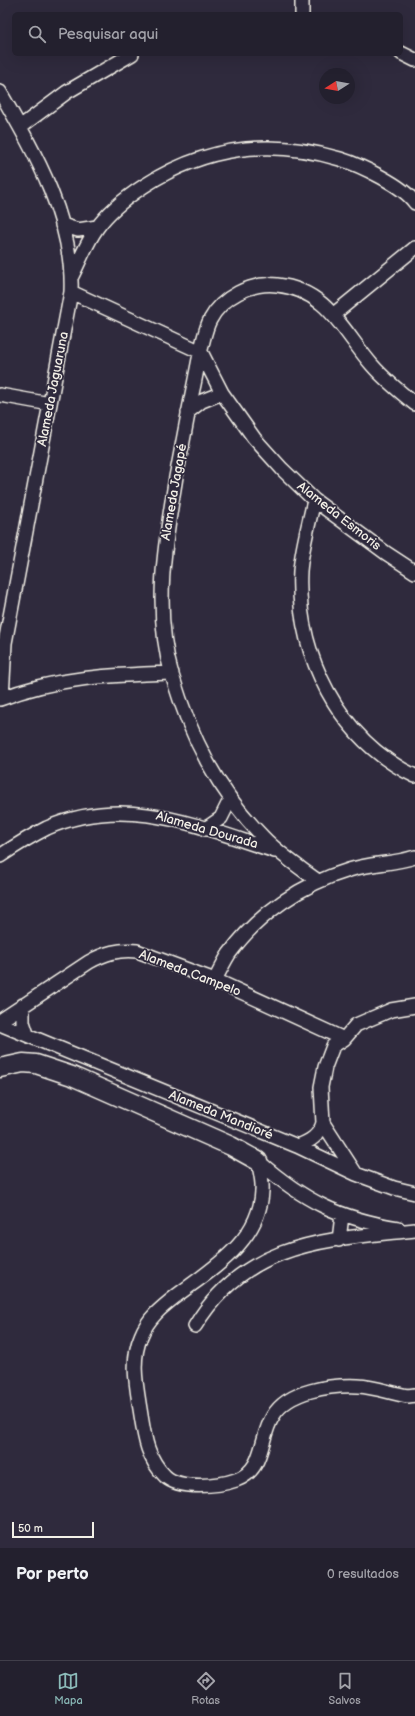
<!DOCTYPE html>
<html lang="pt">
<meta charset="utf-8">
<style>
body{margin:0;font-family:"Balsamiq Sans",sans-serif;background:#2b2836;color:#f1f3f6}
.compass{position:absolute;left:319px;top:68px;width:36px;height:36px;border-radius:50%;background:#23202e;box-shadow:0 4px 16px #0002;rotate:259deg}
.scale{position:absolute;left:12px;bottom:10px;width:82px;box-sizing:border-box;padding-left:4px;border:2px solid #f4f1e8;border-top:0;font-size:11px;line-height:14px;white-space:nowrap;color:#f4f1e8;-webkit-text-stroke:3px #2f2a3d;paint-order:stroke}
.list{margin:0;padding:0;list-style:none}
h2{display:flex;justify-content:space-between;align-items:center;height:52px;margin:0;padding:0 16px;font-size:17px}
h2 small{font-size:13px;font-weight:400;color:#a3a3aa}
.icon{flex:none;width:22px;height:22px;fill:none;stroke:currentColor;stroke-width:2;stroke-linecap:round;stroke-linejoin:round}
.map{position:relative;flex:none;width:415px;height:1548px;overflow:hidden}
.search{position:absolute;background:#23202e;box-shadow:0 4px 16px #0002;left:12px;right:12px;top:12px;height:44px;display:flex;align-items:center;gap:10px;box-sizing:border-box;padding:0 14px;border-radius:6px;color:#a3a3aa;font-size:15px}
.sheet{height:112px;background:#23202e}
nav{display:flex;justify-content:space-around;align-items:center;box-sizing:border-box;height:56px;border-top:1px solid #403e4a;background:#23202e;font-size:11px;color:#a3a3aa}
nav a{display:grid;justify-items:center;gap:2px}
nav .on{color:#8bbbb9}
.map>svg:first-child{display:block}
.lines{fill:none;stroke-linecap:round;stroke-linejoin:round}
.street-casing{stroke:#f4f1e8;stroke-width:16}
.secondary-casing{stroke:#f4f1e8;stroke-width:21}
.street{stroke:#2f2a3d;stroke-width:13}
.secondary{stroke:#2f2a3d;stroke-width:18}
.labels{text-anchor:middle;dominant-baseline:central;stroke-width:3.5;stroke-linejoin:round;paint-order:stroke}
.street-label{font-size:13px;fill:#f4f1e8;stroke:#2f2a3d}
</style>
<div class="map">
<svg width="415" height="1548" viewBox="0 0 415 1548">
<rect width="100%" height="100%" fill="#2f2a3d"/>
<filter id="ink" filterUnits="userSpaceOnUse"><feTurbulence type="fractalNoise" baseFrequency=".025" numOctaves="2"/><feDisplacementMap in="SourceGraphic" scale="8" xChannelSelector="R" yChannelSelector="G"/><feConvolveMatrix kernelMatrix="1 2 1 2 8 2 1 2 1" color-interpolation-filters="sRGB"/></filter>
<g filter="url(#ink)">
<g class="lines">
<defs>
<path id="street" d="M302,14V0
M401,53L415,60
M0,92C35,153 74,220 71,292L5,643L2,698
M20,127L67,92L132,54
M62,225L78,230L97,227
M72,276C80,260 87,242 97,228C109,211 127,197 144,186C206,146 270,138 340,159C360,165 404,186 415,203
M71,292L201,352L222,393L254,438L282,469L314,500L386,553L415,572
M334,314L415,248
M0,395L50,404
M188,412L202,401L222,393
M314,500C309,524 302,547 300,571C296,654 339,740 415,776
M0,699C56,677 112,675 172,673
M205,829L221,818L230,800
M0,856C15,846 31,836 47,828C127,793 199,827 275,851
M318,881C299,867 279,854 263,837C217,790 191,738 172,675C153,610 165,542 176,477C182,448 187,418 193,389C197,372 202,335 210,320C222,297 251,282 277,285C328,290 343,332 372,365C385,380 400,392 415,404
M215,980C219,972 224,962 229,954C259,913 302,884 349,870C371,863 394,864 415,857
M23,1005V1022L27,1034
M0,1021L89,962C105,953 119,949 137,951L215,980L344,1039
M0,1024L297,1146L356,1174L394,1188L415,1193
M297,1146C310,1142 319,1136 323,1123
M258,1161C260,1171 263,1181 262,1191C260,1241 212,1269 176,1296C162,1307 148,1318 141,1336C131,1359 136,1384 140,1409C144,1433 146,1458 165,1476C179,1490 219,1486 236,1480C265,1470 259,1438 273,1416C288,1390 331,1385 358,1386C375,1387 391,1393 408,1396L415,1395
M258,1161C304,1201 338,1218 398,1228
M356,1174L323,1123L321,1087L325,1067L333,1046L344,1039L356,1025L391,1010L415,1006
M339,1240L342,1215
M195,1326C246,1241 326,1240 415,1230"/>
<path id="secondary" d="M0,1068L23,1063L36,1064L72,1076L231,1146L258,1161"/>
</defs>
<use href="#street" class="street-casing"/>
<use href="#secondary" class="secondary-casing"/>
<use href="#street" class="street"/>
<use href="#secondary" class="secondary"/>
</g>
</g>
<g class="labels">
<g class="street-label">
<text transform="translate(53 389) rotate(-79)">Alameda Jaguaruna</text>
<text transform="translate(174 492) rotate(-80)">Alameda Jagapé</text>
<text transform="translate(339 516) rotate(38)">Alameda Esmoris</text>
<text transform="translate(207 830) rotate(16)">Alameda Dourada</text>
<text transform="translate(190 973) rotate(21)">Alameda Campelo</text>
<text transform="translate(221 1115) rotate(22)">Alameda Mandioré</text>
</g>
</g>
</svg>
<svg class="compass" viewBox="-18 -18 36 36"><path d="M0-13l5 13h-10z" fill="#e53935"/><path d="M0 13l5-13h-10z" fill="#a3a3aa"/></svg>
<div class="scale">50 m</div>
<div class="search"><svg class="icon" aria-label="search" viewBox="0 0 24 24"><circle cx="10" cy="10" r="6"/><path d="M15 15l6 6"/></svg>Pesquisar aqui</div>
</div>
<section class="sheet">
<h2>Por perto<small>0 resultados</small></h2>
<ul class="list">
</ul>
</section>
<nav>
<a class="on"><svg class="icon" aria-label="map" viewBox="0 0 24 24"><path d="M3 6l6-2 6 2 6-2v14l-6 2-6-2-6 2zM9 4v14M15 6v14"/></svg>Mapa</a>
<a><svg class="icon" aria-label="directions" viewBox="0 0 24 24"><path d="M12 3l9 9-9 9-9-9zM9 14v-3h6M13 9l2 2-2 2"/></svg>Rotas</a>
<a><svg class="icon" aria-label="saved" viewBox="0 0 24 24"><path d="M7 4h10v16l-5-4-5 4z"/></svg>Salvos</a>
</nav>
